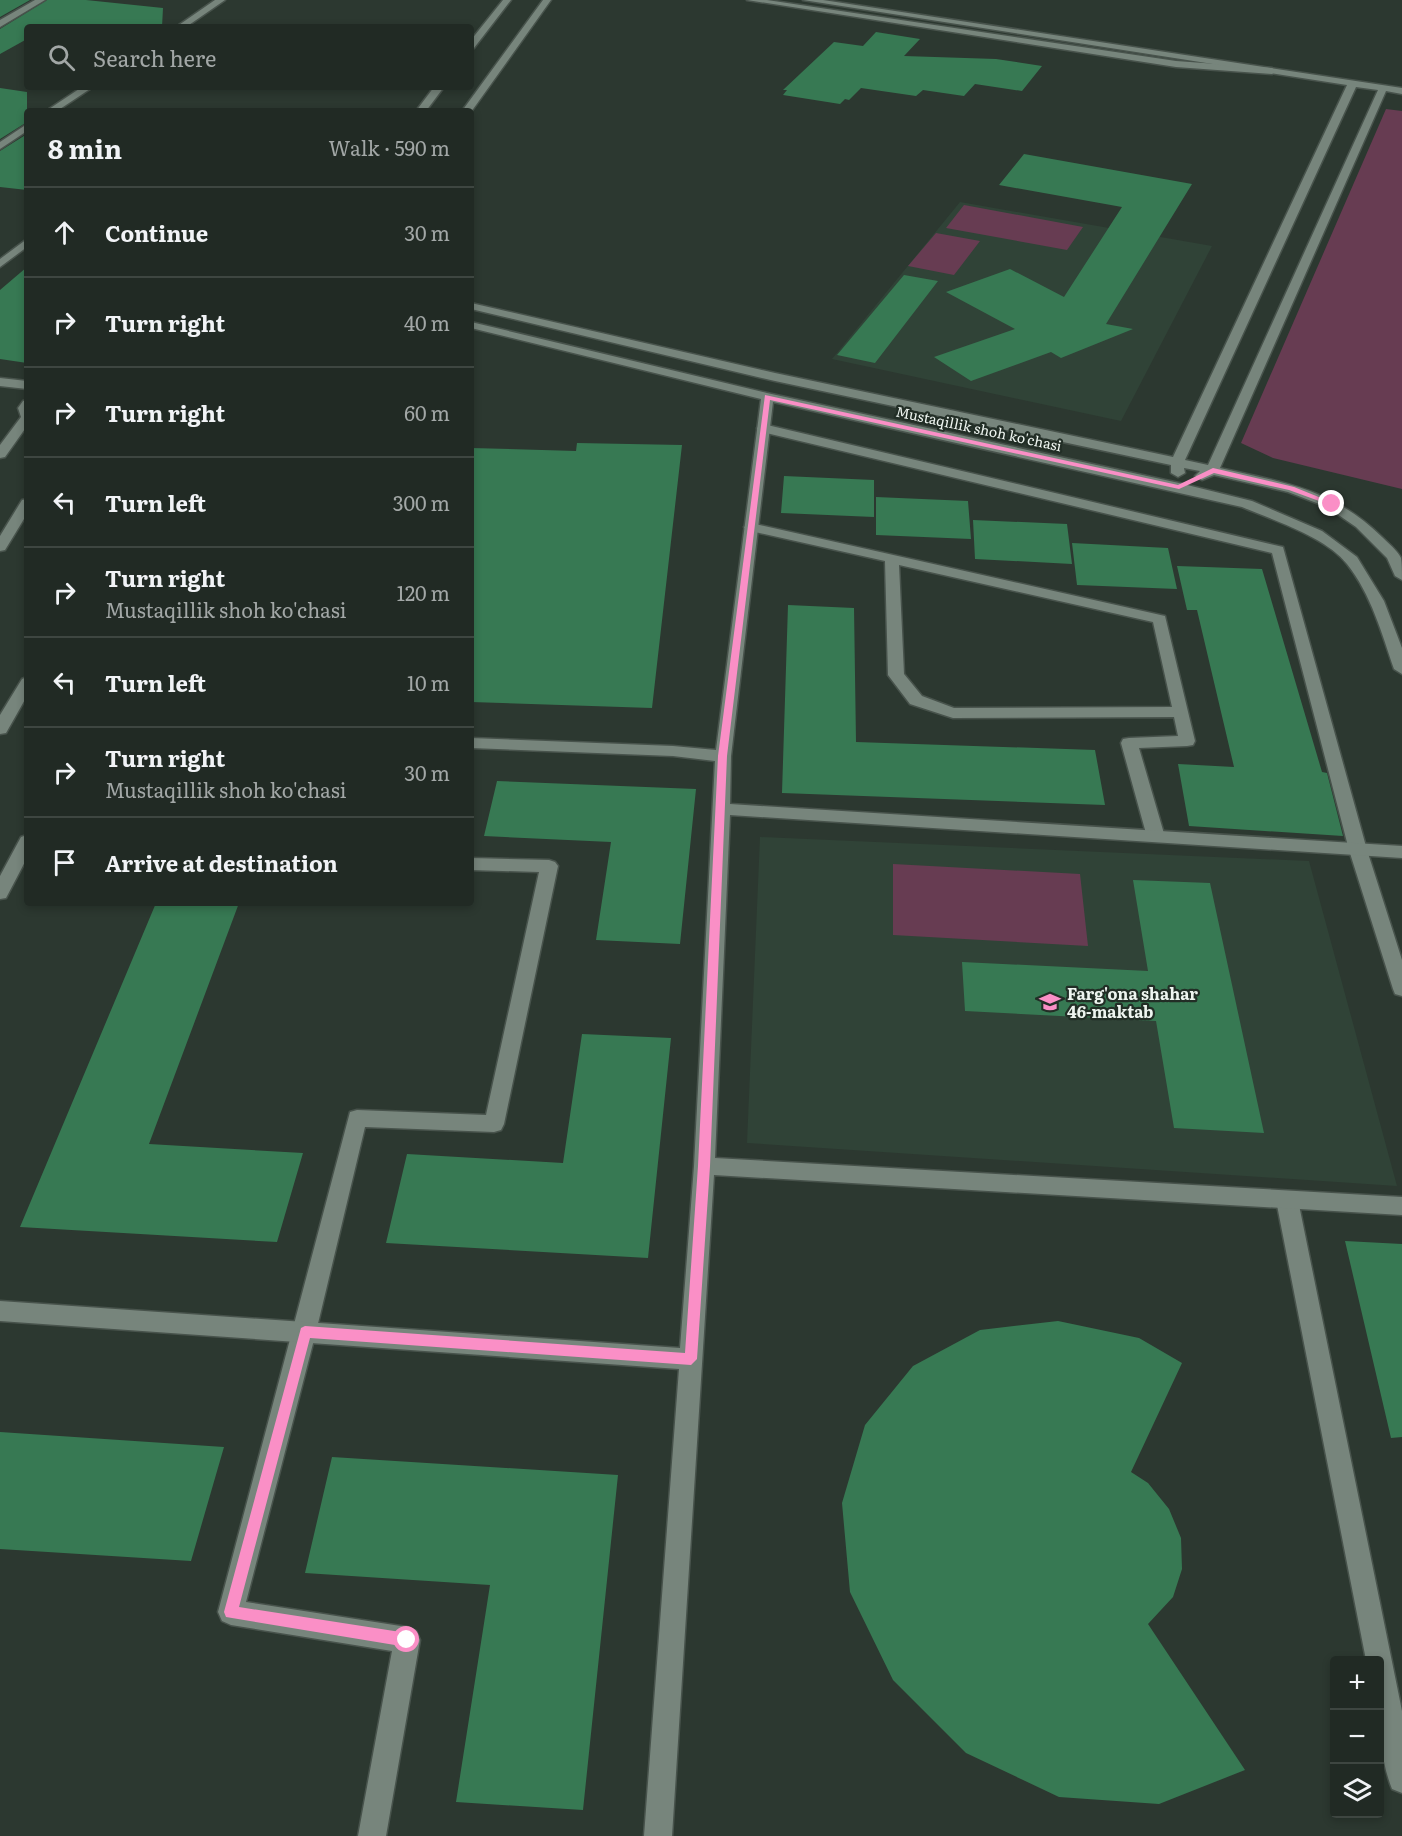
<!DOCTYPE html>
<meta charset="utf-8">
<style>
body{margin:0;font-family:Literata,serif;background:#29322c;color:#f1f3f6}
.controls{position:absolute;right:18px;bottom:18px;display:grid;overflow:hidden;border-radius:6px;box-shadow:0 3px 9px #0003}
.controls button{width:54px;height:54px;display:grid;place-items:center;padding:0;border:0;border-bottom:2px solid #3e4641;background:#212a24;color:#f1f3f6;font:30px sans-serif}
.stop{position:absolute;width:18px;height:18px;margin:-14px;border:4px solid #fa8fc6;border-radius:50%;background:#fff}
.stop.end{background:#fa8fc6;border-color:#fff;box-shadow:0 2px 6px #0008}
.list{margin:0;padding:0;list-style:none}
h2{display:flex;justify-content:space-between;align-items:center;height:78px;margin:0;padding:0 24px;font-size:26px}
h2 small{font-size:20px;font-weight:400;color:#a2a7a6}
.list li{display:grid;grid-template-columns:39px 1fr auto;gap:18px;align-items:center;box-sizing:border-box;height:90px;padding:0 24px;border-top:2px solid #3e4641}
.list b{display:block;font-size:22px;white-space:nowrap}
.list p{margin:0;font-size:20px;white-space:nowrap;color:#a2a7a6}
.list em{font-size:20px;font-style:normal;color:#a2a7a6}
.icon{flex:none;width:33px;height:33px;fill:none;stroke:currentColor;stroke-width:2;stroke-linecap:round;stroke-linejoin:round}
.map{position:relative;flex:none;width:1402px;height:1836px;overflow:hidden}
.search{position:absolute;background:#212a24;box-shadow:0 3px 9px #0003;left:24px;top:24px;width:450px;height:66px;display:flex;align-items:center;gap:15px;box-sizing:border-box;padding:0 21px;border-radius:6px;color:#a2a7a6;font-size:22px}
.panel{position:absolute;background:#212a24;box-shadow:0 3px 9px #0003;left:24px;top:108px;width:450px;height:798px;border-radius:6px}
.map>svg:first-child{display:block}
.built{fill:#304337}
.green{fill:#673c52}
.building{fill:#377953}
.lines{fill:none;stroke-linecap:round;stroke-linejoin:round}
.service-casing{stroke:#48534c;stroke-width:3}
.minor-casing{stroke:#48534c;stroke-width:3}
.tertiary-casing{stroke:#48534c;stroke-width:3}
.service{fill:#77857c;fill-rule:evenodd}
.minor{fill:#77857c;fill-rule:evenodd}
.tertiary{fill:#77857c;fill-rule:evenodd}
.route{fill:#fa8fc6}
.labels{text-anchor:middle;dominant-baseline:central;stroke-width:4.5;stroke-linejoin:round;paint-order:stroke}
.far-street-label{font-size:14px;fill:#eef5f0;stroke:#222e26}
.poi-label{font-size:16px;font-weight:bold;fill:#eef5f0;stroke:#222e26;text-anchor:start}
</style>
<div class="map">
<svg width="1402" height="1836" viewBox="0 0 1402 1836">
<rect width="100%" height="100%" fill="#2c3830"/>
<path class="built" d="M960,202L1212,246L1121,421L832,359Z
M760,837L1309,861L1397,1186L747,1143Z"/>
<path class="green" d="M1386,109L1402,111V489L1273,458L1241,443Z
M964,205L1083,227L1067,250L946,228Z
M936,233L980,241L954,275L908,266Z
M893,864L1080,874L1088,946L893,935Z"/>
<path class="building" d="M0,0H30L0,17Z
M47,0H86L163,8L162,27H27V39L0,54V29Z
M876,32L920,39L904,56L996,59L1042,66L1022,91L975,84L964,96L923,90L916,96L861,88L849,100L845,99L840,104L783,95L787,90H783L834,42L863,46Z
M0,88L27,92V122L0,139Z
M27,134V190L0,187V151Z
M1024,154L1192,184L1106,324L1133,329L1061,358L1051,352L971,381L934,357L1015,329L946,292L1010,269L1064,297L1122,207L999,185Z
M27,267V363L0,359V290Z
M904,275L938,281L875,363L837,355Z
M577,443L682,445L652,708L471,702V448L576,451Z
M784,476L874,480V517L781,513Z
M876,497L968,501L971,539L876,535Z
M973,520L1067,524L1072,564L975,559Z
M1072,543L1168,548L1177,589L1077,585Z
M1177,566L1262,569L1322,772L1327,773L1343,836L1189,826L1178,764L1234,767L1197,610H1187Z
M788,605L854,608L856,742L1095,750L1105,805L782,793Z
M497,781L696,789L680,944L596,940L611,842L484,836Z
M1133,880L1210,883L1264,1133L1174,1128L1156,1021L965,1011L962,962L1148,971Z
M156,903H239L149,1144L303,1153L277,1242L20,1227Z
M582,1034L671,1038L648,1258L386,1243L407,1154L563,1163Z
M1345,1241L1402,1244V1437L1391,1438Z
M1058,1321L1139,1338L1182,1363L1131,1472L1148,1483L1169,1509L1181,1538L1182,1569L1173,1597L1148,1624L1245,1770L1159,1804L1059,1797L966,1753L893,1680L850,1592L842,1503L865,1425L913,1366L980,1330Z
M0,1432L224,1447L191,1561L0,1549Z
M332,1457L618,1475L583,1810L456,1802L490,1585L305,1573Z"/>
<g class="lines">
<defs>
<path id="service" d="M747,0H767L1176,61L1272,68L1276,71L1272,74L1176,67Z
M27,239V247L0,267V259Z
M0,378L27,381V389L0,386Z
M27,400V426L5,457L0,458V445L21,417L18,408L23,401Z
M763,424L1283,547L1367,850L1402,960V996L1395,994L1393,989L1349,850L1272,553L758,431L757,428Z
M27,499V514L5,550L0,551V536L22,500Z
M751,523L1165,616L1195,741L1193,745L1187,746L1139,748L1165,837L1162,841H1150L1147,837L1121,743L1123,739L1129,738L1178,736L1174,717L953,718L910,704L888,675L885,561L746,530L744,527ZM899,565L1153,622L1172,707L954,708L922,696L904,674Z
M471,858L549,860L555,862L558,866L504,1124L501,1130L494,1132L365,1127L316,1332L246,1602L407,1627L416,1631L420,1640L386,1836H358L392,1651L231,1625L222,1621L218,1612L350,1112L357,1110L486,1115L539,872L471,870Z
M1287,1191L1294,1194L1298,1200L1402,1711V1793L1392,1789C1376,1749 1380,1703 1380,1660H1366L1276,1200L1280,1194Z"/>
<path id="minor" d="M35,0H45L0,27V20Z
M215,0H225L186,27H176Z
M803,0H823L1402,88V94L1386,91L1220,468C1285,483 1333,489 1382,537C1388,543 1397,550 1401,558C1402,564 1402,573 1402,580L1395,576L1387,558L1356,527L1327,507L1288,492L1214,475L1202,480L1195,476L1200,471L1184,468L1185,473L1178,477L1171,473V465L775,381L471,309V303L775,373L1173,457L1347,85ZM1356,87L1378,90L1208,465L1185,460Z
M82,87H93L57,111H46Z
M27,124V131L0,149V142Z
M471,322L767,393L1179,483L1252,501L1322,531L1357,557L1384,601L1402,648V674L1394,669C1382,634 1371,594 1347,564C1326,537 1273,520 1242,507L773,402L731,756L730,804L1402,846V858L730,815L715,1158L1402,1197V1215L714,1175L672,1836H644L679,1369L0,1321V1301L680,1348L694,1166L715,761L673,756L471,748V738L673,746L716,750L761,399L471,328Z"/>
<path id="tertiary" d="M503,0H511L474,48L471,49V40Z
M543,0H551L471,112L462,111Z
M434,87H444L426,111H416Z
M27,677V696L6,733L0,734V715L22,679Z
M27,835V858L6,898L0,899V876L21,837Z"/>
</defs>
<use href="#service" class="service-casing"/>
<use href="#minor" class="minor-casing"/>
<use href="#tertiary" class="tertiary-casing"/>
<use href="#service" class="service"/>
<use href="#minor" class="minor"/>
<use href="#tertiary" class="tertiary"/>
</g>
<path class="route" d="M765,395L1178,485L1213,468L1294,487L1336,504L1330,505L1289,490L1214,473L1179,489L770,400L727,756L710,1166L697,1359L691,1365L310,1338L239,1607L407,1633L412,1635L414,1640L412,1645L407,1647L226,1617L224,1612L301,1328L305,1326L685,1353L698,1166L718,756Z"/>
<defs>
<symbol id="school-bare" viewBox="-9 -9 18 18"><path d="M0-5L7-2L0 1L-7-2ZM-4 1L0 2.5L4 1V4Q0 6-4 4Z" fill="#fa8fc6" stroke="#222e26" stroke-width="2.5" paint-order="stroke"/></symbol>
</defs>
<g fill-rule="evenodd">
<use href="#school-bare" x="1035" y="987" width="30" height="30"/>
</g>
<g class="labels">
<g class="far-street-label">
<text transform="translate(979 428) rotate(12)">Mustaqillik shoh ko'chasi</text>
</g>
<g class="poi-label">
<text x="1067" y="993">Farg'ona shahar<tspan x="1067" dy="18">46-maktab</tspan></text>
</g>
</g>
</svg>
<div class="controls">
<button>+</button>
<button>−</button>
<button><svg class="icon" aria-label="layers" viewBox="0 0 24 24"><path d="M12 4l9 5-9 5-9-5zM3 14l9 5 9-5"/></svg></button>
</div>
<div class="stop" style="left:407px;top:1640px"></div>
<div class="stop end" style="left:1332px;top:504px"></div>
<div class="search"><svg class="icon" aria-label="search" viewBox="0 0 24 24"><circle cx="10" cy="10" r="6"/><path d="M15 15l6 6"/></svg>Search here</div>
<section class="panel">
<h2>8 min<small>Walk · 590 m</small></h2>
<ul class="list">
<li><svg class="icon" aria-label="ahead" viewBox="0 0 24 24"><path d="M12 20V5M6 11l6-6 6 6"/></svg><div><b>Continue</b></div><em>30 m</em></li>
<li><svg class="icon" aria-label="right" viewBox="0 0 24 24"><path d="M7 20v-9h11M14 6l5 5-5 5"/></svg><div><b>Turn right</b></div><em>40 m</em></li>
<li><svg class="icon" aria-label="right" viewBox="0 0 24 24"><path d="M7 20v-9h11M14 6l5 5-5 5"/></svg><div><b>Turn right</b></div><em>60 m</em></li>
<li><svg class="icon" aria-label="left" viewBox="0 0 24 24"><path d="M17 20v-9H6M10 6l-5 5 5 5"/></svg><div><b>Turn left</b></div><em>300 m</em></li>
<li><svg class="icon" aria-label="right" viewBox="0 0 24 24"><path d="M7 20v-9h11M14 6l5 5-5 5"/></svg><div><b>Turn right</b><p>Mustaqillik shoh ko'chasi</p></div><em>120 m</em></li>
<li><svg class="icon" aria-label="left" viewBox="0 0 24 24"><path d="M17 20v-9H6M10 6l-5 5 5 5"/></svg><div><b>Turn left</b></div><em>10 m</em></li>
<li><svg class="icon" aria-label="right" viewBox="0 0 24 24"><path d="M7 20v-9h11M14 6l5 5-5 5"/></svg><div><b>Turn right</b><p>Mustaqillik shoh ko'chasi</p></div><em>30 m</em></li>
<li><svg class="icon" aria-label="arrive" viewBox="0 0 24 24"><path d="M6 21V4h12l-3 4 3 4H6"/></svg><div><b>Arrive at destination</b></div></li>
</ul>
</section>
</div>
